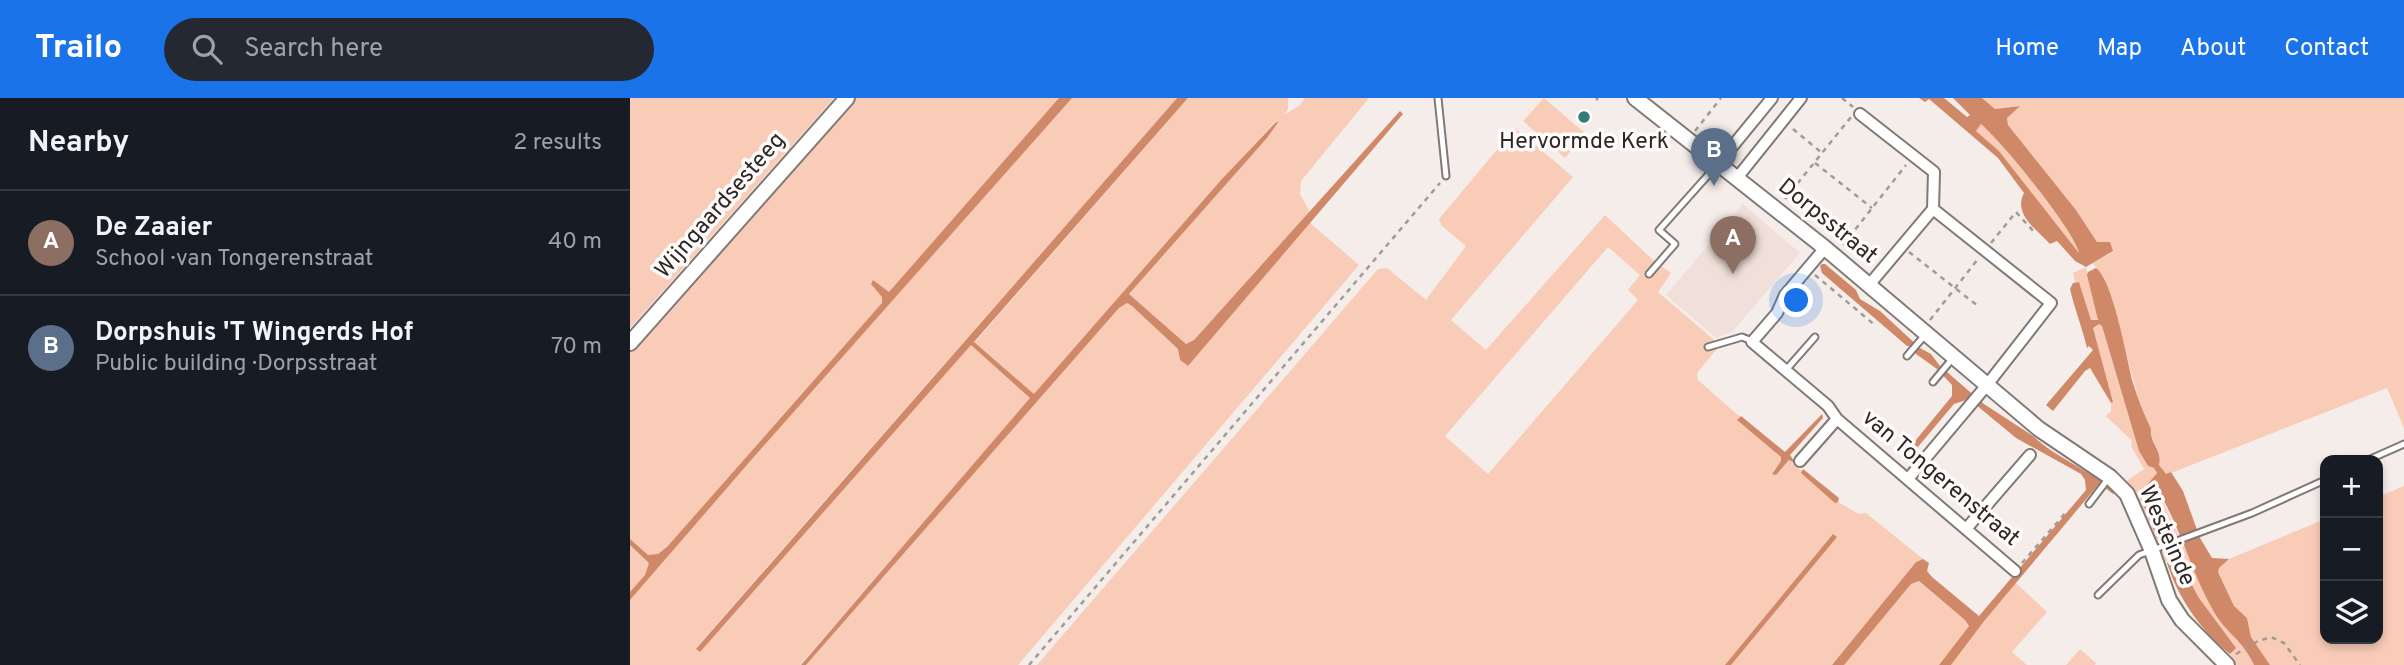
<!DOCTYPE html>
<meta charset="utf-8">
<style>
body{margin:0;font-family:Overpass,sans-serif;background:#242831;color:#f1f3f6}
.controls{position:absolute;right:21px;bottom:21px;display:grid;overflow:hidden;border-radius:14px;box-shadow:0 4px 10px #0003}
.controls button{width:63px;height:63px;display:grid;place-items:center;padding:0;border:0;border-bottom:2px solid #363941;background:#171b24;color:#f1f3f6;font:35px sans-serif}
.you{position:absolute;left:1167px;top:203px;width:24px;height:24px;margin:-18px;border:5px solid #fff;border-radius:50%;background:#1a73e8;box-shadow:0 0 0 10px #1a73e833}
.badge{display:grid;place-items:center;width:46px;height:46px;border-radius:50%;background:#1a73e8;color:#fff;font-size:23px;font-weight:700}
.pin{position:absolute;translate:-50% -58px;filter:drop-shadow(0 2px 4px #0008)}
.pin::after{content:'';position:absolute;top:37px;width:24px;height:21px;background:inherit;clip-path:polygon(0 0,100% 0,50% 100%)}
.list{margin:0;padding:0;list-style:none}
h2{display:flex;justify-content:space-between;align-items:center;height:91px;margin:0;padding:0 28px;font-size:30px}
h2 small{font-size:23px;font-weight:400;color:#9ea1a6}
.list li{display:grid;grid-template-columns:46px 1fr auto;gap:21px;align-items:center;box-sizing:border-box;height:105px;padding:0 28px;border-top:2px solid #363941}
.list b{display:block;font-size:26px;white-space:nowrap}
.list p{margin:0;font-size:23px;white-space:nowrap;color:#9ea1a6}
.list em{font-size:23px;font-style:normal;color:#9ea1a6}
.icon{flex:none;width:38px;height:38px;fill:none;stroke:currentColor;stroke-width:2;stroke-linecap:round;stroke-linejoin:round}
.map{position:relative;flex:none;width:1774px;height:567px;overflow:hidden}
header{display:flex;align-items:center;gap:42px;box-sizing:border-box;height:98px;padding:0 35px;background:#1a73e8;color:#fff}
header strong{font-size:33px}
nav{display:flex;gap:38px;margin-inline-start:auto;font-size:24px}
.search{width:490px;height:63px;background:#242831;display:flex;align-items:center;gap:18px;box-sizing:border-box;padding:0 24px;border-radius:38px;color:#9ea1a6;font-size:26px}
main{display:flex}
aside{flex:1;background:#171b24}
.map>svg:first-child{display:block}
.built{fill:#f0e0d9}
.green{fill:#f9ccb8;fill-rule:evenodd}
.water{fill:#d08968;fill-rule:evenodd}
.lines{fill:none;stroke-linecap:round;stroke-linejoin:round}
.service-casing{stroke:#817976;stroke-width:9}
.minor-casing{stroke:#817976;stroke-width:14}
.tertiary-casing{stroke:#817976;stroke-width:18}
.path{stroke:#a19b98;stroke-width:2.5;stroke-dasharray:5 5;stroke-linecap:butt}
.service{stroke:#fff;stroke-width:5}
.minor{stroke:#fff;stroke-width:10}
.tertiary{stroke:#fff;stroke-width:14}
.poi-dot{fill:#337c7c;stroke:#fefbfa;stroke-width:2.5}
.labels{text-anchor:middle;dominant-baseline:central;stroke-width:7;stroke-linejoin:round;paint-order:stroke}
.poi-label{font-size:23px;fill:#2b2826;stroke:#fefbfa}
.street-label{font-size:23px;fill:#2b2826;stroke:#fefbfa}
</style>
<header>
<strong>Trailo</strong>
<div class="search"><svg class="icon" aria-label="search" viewBox="0 0 24 24"><circle cx="10" cy="10" r="6"/><path d="M15 15l6 6"/></svg>Search here</div>
<nav><a>Home</a><a>Map</a><a>About</a><a>Contact</a></nav>
</header>
<main>
<aside>
<h2>Nearby<small>2 results</small></h2>
<ul class="list">
<li><span class="badge" style="background:#8d6e63">A</span><div><b>De Zaaier</b><p>School · van Tongerenstraat</p></div><em>40 m</em></li>
<li><span class="badge" style="background:#5c6f8a">B</span><div><b>Dorpshuis 'T Wingerds Hof</b><p>Public building · Dorpsstraat</p></div><em>70 m</em></li>
</ul>
</aside>
<div class="map">
<svg width="1774" height="567" viewBox="0 0 1774 567">
<rect width="100%" height="100%" fill="#f5ede9"/>
<path class="built" d="M1113,106L1170,155L1103,233L1086,240L1036,197Z"/>
<path class="green" d="M0,0H204L0,230Z
M223,0H547L66,550L342,242L345,244L558,0H658V11L654,17L670,7L675,0H739L671,83L670,96L680,114L564,242L556,246L499,196L637,40L648,23L644,25L591,82L170,567H0V254Z
M914,0L956,36L935,60L893,23Z
M1352,0H1774V330L1757,290L1536,377L1529,367C1534,352 1519,345 1521,331C1499,284 1494,232 1475,183C1473,176 1467,172 1463,165L1481,155L1480,144H1467L1446,112L1378,27L1377,20L1389,8L1365,11Z
M1352,26C1372,46 1444,131 1449,155L1369,53L1345,32Z
M885,30L943,79L821,222L856,252L975,117L1023,162L1041,175L1028,194L1090,247L1067,275L1068,282L1110,319L1108,322L1151,359V363L1143,374L1146,377L1159,362L1208,404L1229,416L1236,415L1293,461L1286,464L1202,567H407L748,171L757,170L796,202L836,148L811,127L809,121ZM978,149L1010,177L998,192L1008,202L858,376L815,338Z
M679,124L729,167L388,567H176L489,210L497,205L502,208L548,251L550,262L558,268Z
M1456,169L1469,220L1463,224L1461,222L1449,184H1445L1443,175Z
M1469,226L1472,228L1509,353L1518,368L1524,370L1527,375L1509,396L1526,438L1537,437L1525,398L1528,394L1586,517L1614,547L1624,567H1607L1600,556L1605,549L1569,500L1545,457L1533,466L1495,384L1514,371L1501,348L1502,343L1476,318L1481,313V305L1483,304L1463,230Z
M1774,388V567H1640L1621,539L1617,520L1604,508L1588,474V470L1599,461L1695,421V541H1748V399Z
M1288,471L1283,485L1289,483L1335,522L1339,528L1309,567H1210Z
M1386,485L1417,514L1382,554L1397,567H1321L1355,522Z
M1450,551L1466,565L1465,567H1436Z"/>
<path class="water" d="M429,0H442L122,361L0,502V494L15,477L19,465L0,447V441L18,457L28,456L37,449L252,205V199L241,186L243,182L259,194Z
M547,0H558L344,244L404,296L591,82L645,25L649,23L637,40L499,196L556,246L564,242L770,13L773,16L558,268L550,262L548,251L502,208L497,205L489,210L176,567H171L400,300L341,247L70,554L66,551Z
M1289,0H1314L1337,19L1340,17L1323,0H1352L1365,11L1390,8L1377,20L1378,27L1446,112L1467,144H1480L1483,153L1456,169L1445,163L1427,143L1420,146C1406,131 1383,116 1394,95L1368,60L1299,1L1295,4ZM1351,26C1372,44 1444,132 1449,155L1369,53L1346,33Z
M1192,166H1195L1226,192L1230,201L1250,213L1290,250L1301,256L1310,268L1354,306L1403,338C1426,360 1460,372 1485,394L1483,396L1470,386L1468,387L1355,522L1321,567H1309L1339,528L1335,522L1289,483L1281,486L1214,567H1202L1286,464L1293,461L1299,465L1297,473L1302,479L1349,518L1456,392L1455,382L1451,376L1386,340L1339,301L1324,306L1276,363L1272,359L1322,298V287L1307,271L1286,256L1280,248H1277L1192,175L1190,168Z
M1466,170C1483,182 1497,262 1503,285C1508,301 1514,316 1521,331C1519,345 1533,352 1529,367L1536,376L1541,374L1553,393L1570,440L1582,460L1599,461L1589,470L1588,474L1604,508L1617,520L1621,539L1640,567H1624C1613,542 1596,535 1584,514C1562,476 1551,431 1529,394L1525,398L1537,437L1530,442L1526,438L1509,396L1527,375L1524,370L1518,368L1509,353L1472,228L1469,226L1463,230L1483,304L1481,305L1460,270L1455,273L1423,313L1416,307L1463,252L1459,248L1457,250C1452,229 1445,212 1440,191L1443,185L1449,184L1461,222H1468L1457,177L1458,174Z
M1192,316L1193,320L1160,357L1165,364L1164,365L1159,362L1146,377L1142,376L1151,363V359L1107,322L1111,318L1155,354Z
M1173,371L1209,400L1208,404L1205,405L1171,375Z
M1203,436L1207,439L1101,567H1095Z
M1545,456L1569,500L1606,550L1600,556C1571,533 1548,500 1537,465Z"/>
<g class="lines">
<defs>
<path id="service" d="M808,0L816,78
M1019,176L1045,146L1029,132L1088,66
M1078,249L1112,239L1122,243
M1277,258L1295,237
M1155,273L1185,239
M1303,284L1323,260
M1738,362L1774,346
M1459,406L1478,381
M1468,497L1509,457L1622,415L1695,382"/>
<path id="minor" d="M1230,16L1304,74L1303,111L1239,187
M1088,66L1142,0
M1107,80L1171,0
M1195,150L1155,197L1147,215L1122,244L1198,308L1207,321L1385,473
M1170,363L1207,321
M1278,381L1357,287L1421,205L1303,111
M1336,431L1400,357"/>
<path id="tertiary" d="M1005,0L1195,150L1409,331L1480,379L1497,396L1522,453L1539,502L1552,522L1597,567
M0,245L217,0"/>
</defs>
<use href="#service" class="service-casing"/>
<use href="#minor" class="minor-casing"/>
<use href="#tertiary" class="tertiary-casing"/>
<path class="path" d="M1212,0L1223,9
M966,2L968,0
M1163,31L1192,55
M1065,33L1091,0
M1185,65L1242,110
M1155,101L1221,19
M1361,145L1386,114L1405,135
M1213,147L1276,67
M1279,154L1348,208
M1185,177L1246,228
M1300,222L1348,161
M1392,465L1438,412
M1606,556L1628,543L1641,539L1654,545L1670,567
M399,567L810,85"/>
<use href="#service" class="service"/>
<use href="#minor" class="minor"/>
<use href="#tertiary" class="tertiary"/>
</g>
<circle class="poi-dot" cx="954" cy="19" r="7"/>
<g class="labels">
<g class="poi-label">
<text x="954" y="44">Hervormde Kerk</text>
</g>
<g class="street-label">
<text transform="translate(91 108) rotate(-49)">Wijngaardsesteeg</text>
<text transform="translate(1197 124) rotate(39)">Dorpsstraat</text>
<text transform="translate(1310 381) rotate(40)">van Tongerenstraat</text>
<text transform="translate(1536 438) rotate(66)">Westeinde</text>
</g>
</g>
</svg>
<div class="controls">
<button>+</button>
<button>−</button>
<button><svg class="icon" aria-label="layers" viewBox="0 0 24 24"><path d="M12 4l9 5-9 5-9-5zM3 14l9 5 9-5"/></svg></button>
</div>
<div class="you"></div>
<div class="pin badge" style="left:1103px;top:176px;background:#8d6e63">A</div>
<div class="pin badge" style="left:1084px;top:88px;background:#5c6f8a">B</div>
</div>
</main>
